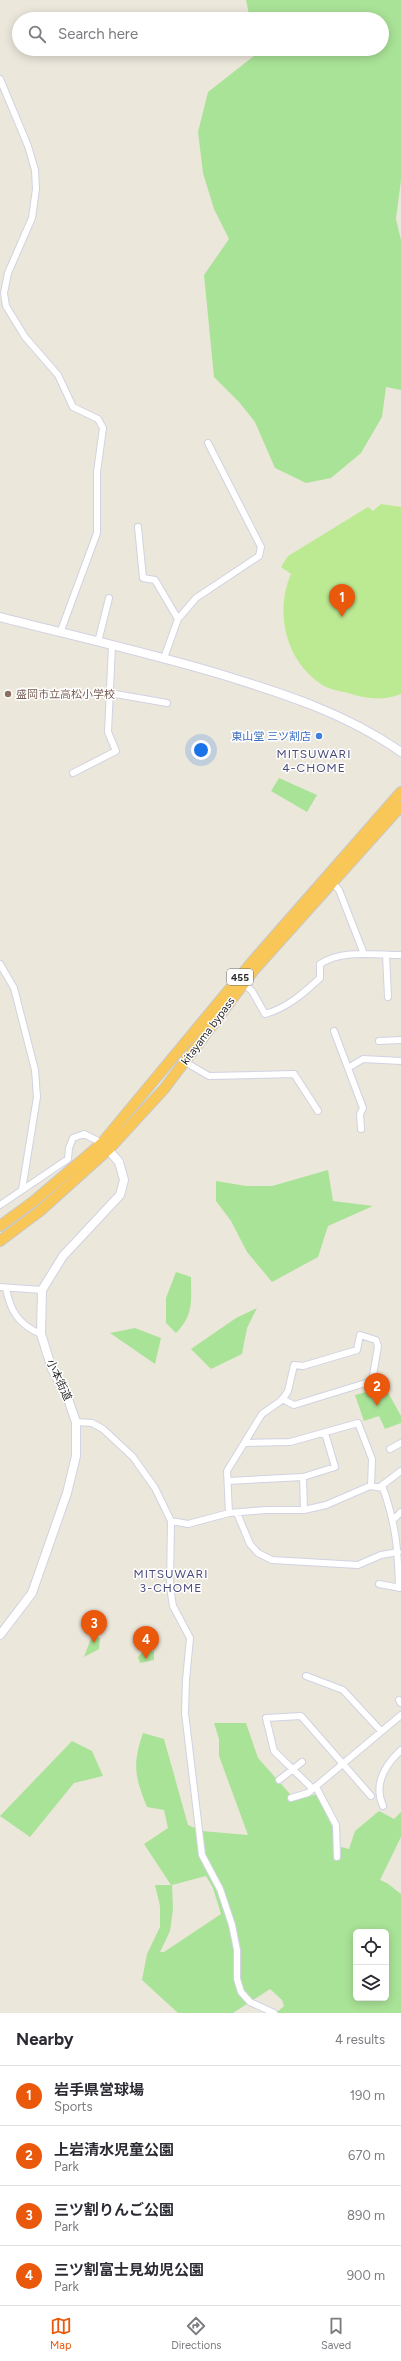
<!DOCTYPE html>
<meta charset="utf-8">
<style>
body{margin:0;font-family:Figtree,"Noto Sans JP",sans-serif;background:#f7f7f7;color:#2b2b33}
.controls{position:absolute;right:12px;bottom:12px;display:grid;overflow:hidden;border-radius:6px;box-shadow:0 2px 10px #0003}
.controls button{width:36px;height:36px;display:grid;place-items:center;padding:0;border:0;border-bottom:1px solid #e1e1e2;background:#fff;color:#2b2b33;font:20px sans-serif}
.you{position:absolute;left:201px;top:750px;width:14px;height:14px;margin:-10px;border:3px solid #fff;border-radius:50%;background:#1a73e8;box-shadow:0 0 0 6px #1a73e833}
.badge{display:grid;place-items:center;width:26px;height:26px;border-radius:50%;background:#ea580c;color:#fff;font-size:13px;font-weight:700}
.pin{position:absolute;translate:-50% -33px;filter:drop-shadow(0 1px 2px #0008)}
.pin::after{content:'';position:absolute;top:21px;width:14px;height:12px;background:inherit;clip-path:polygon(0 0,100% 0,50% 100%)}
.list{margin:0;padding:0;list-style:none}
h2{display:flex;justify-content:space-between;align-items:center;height:52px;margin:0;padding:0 16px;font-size:17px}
h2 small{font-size:13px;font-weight:400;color:#7c7c81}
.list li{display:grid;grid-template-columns:26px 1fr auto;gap:12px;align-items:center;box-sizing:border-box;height:60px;padding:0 16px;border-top:1px solid #e1e1e2}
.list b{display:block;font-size:15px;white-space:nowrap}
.list p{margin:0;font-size:13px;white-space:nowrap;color:#7c7c81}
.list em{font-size:13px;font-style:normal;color:#7c7c81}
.icon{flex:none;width:22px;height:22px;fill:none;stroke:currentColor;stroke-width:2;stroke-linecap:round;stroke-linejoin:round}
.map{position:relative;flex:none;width:401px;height:2013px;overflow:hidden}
.search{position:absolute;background:#fff;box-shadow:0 2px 10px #0003;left:12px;right:12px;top:12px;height:44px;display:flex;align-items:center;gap:10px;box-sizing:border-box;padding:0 14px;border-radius:22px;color:#7c7c81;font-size:15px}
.sheet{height:292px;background:#fff}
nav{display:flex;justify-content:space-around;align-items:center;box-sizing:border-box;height:56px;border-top:1px solid #e1e1e2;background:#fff;font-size:11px;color:#7c7c81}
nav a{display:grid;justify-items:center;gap:2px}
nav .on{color:#ea580c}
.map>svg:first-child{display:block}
.green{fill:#a9e397;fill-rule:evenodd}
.pitch{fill:#bcea93}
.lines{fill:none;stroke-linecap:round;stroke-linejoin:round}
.minor-casing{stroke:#d1d2e3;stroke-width:8}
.tertiary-casing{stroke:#d1d2e3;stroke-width:10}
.trunk-casing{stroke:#c8c8c8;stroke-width:12}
.minor{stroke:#fff;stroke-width:6}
.tertiary{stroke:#fff;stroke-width:8}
.trunk{stroke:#f8c758;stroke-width:10}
.education-dot{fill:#8d6e63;stroke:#fff;stroke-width:1.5}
.shop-dot{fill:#3f7fe0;stroke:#fff;stroke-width:1.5}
.labels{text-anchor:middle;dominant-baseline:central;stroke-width:3;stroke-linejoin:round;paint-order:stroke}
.shield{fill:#fff;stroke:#6a6a6a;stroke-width:1}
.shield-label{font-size:10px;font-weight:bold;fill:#2a2a2a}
.education-label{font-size:11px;fill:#785e54;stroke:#fff;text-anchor:start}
.shop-label{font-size:11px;fill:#366cbe;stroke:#fff;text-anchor:end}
.street-label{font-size:11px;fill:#2a2a2a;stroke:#fff}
.neighbourhood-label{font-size:12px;letter-spacing:1px;fill:#4a4d7b;stroke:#fff}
</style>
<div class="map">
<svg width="401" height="2013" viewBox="0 0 401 2013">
<rect width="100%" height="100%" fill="#ece7db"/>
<path class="green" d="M246,0H401V180L396,219L401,240V390L386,387L382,417L361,453L331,478L306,483L275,468L255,422L239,402L214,377L204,275L229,239L214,209L203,173L198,132L208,92L254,56L256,49H382V19H250Z
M279,778L317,795L307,812L271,791Z
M328,1170L333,1201L373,1206L328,1226L318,1257L272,1282L247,1252L231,1221L216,1201V1181L246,1186H272Z
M176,1272L191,1277C191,1301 194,1315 176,1333L166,1323V1298Z
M257,1308L247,1328L242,1354L211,1369L191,1349L236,1318Z
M135,1328L161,1338L155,1364L110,1333Z
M385,1387L401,1416V1423L385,1429L379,1416L364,1421L355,1395Z
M92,1636L100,1638L99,1649L84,1657Z
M143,1651H154V1660L140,1663L138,1657Z
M214,1723H246L258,1758L290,1794V1801L317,1794L333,1828V1858L341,1857V1847L349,1849L355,1831L379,1811L394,1819L401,1812V1837L380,1880L387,1883L401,1894V2013H276L284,2006L282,2000L270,1989L233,2013H178L142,1980L147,1954L160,1927V1906L155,1885H171L144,1844L168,1828L164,1810L147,1807C135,1777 132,1765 143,1733L164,1739L188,1825L202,1831L248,1835L219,1756V1739ZM206,1876L213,1888L221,1914L164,1952H160L170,1931L173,1909L172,1885ZM356,1932H386V1998H356Z
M72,1741L92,1751L103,1776L74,1783L30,1837L0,1816Z"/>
<path class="pitch" d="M381,504L401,507V694C382,701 367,699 348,693C341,691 331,690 324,686C286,663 274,613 291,574L281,567L288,556L368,507L373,511Z"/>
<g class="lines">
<defs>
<path id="minor" d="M0,79L28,146L35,170L36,189L32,218L8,273L4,293L6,306L25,337L58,375L73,407L98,419L103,428L97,472V533L60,633
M138,527L143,578L155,580L178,619
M98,642L109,598
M164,658L178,619L196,598L259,556L261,547L208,443
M110,693L167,703
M73,773L116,751L108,732L112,646
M333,883L339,890L364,954
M386,955L388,997
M0,964L14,988L35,1070L37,1097L22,1190
M244,984L252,991L265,1014C287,1008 304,993 320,978V964C342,949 376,955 401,955
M334,1031L363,1108L360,1114L361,1129
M379,1041L401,1040
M185,1062L209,1076L294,1074L318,1111
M348,1068L363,1059L401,1061
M0,1205L68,1159L69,1148L73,1138L84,1134L102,1143
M0,1287L42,1290
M6,1288C10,1311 19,1325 41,1334
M76,1422L92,1423L103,1429L133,1457L155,1488L171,1521L188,1524L229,1513L266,1510H304L326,1505L370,1486L383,1488C396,1525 398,1549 399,1588
M245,1443L290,1442L358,1423L372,1459L371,1486
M390,1449L401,1443
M303,1477L304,1510
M228,1481L303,1477L335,1467L325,1433
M380,1487L401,1471
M229,1513L227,1471L262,1414L282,1400L288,1391L294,1365L303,1366L357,1350L360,1335L376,1340L378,1346L372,1381L294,1405L282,1399
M237,1513L250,1544L258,1553L272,1560L358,1565L381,1555L398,1552
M394,1519L401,1512
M171,1521L170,1587L173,1606L190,1638L186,1680L185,1713L202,1855L220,1889L232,1925L237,1950V1979L241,1992L250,2002L274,2013
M379,1584L401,1588
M306,1676L343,1690L381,1731
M399,1700L401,1703
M279,1780L302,1762
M316,1787L336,1825L337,1857
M313,1789L274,1751L266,1718L301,1716L371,1796
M291,1798L308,1793L401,1715
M383,1806C373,1784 385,1765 401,1750"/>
<path id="tertiary" d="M0,617C74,636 150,653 223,675C285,694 347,714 401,752
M0,1635L32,1593L67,1493L76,1456V1422L67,1396L52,1369L41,1334L42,1290L63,1256L120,1195L124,1180L119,1162L105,1146"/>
<path id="trunk" d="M0,1226L34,1201L102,1143L252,962L401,792
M0,1241L40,1211L109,1149L164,1089L254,970L401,806"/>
</defs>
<use href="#minor" class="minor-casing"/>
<use href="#tertiary" class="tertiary-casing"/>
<use href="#trunk" class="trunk-casing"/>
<use href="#minor" class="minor"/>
<use href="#tertiary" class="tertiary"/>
<use href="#trunk" class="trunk"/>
</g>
<circle class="education-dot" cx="8" cy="694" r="4"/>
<circle class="shop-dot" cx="319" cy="736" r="4"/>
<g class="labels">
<rect class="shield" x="227" y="969" width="26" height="16" rx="3"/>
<g class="shield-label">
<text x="240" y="977">455</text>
</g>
<g class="education-label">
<text x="16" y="694">盛岡市立高松小学校</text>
</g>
<g class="shop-label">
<text x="311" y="736">東山堂 三ツ割店</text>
</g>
<g class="street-label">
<text transform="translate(208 1031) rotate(-53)">kitayama bypass</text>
<text transform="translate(59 1380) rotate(65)">小本街道</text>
</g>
<g class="neighbourhood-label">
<text x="314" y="754">MITSUWARI<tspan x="314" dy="14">4-CHOME</tspan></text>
<text x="171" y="1574">MITSUWARI<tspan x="171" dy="14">3-CHOME</tspan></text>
</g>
</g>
</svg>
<div class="controls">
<button><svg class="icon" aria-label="locate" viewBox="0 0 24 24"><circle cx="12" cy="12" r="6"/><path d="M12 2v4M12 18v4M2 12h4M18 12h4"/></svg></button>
<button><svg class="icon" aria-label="layers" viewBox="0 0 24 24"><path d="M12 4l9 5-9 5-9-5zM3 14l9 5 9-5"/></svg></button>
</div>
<div class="you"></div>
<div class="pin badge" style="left:342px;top:617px">1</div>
<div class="pin badge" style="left:377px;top:1406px">2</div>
<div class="pin badge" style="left:94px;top:1643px">3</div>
<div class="pin badge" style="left:146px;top:1659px">4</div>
<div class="search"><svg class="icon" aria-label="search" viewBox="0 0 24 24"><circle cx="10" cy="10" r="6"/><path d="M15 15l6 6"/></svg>Search here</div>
</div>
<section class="sheet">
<h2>Nearby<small>4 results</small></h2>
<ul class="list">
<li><span class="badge">1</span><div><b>岩手県営球場</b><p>Sports</p></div><em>190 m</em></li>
<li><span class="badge">2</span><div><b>上岩清水児童公園</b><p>Park</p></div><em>670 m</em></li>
<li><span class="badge">3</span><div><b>三ツ割りんご公園</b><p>Park</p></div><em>890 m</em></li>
<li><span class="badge">4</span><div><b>三ツ割富士見幼児公園</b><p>Park</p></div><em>900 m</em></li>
</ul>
</section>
<nav>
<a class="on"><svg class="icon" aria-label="map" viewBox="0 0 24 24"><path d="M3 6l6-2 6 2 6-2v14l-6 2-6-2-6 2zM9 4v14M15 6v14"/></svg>Map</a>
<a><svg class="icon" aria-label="directions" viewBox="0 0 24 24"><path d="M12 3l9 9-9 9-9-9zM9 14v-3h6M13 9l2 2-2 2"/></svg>Directions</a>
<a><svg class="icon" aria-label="saved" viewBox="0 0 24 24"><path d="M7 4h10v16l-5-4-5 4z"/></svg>Saved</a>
</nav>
